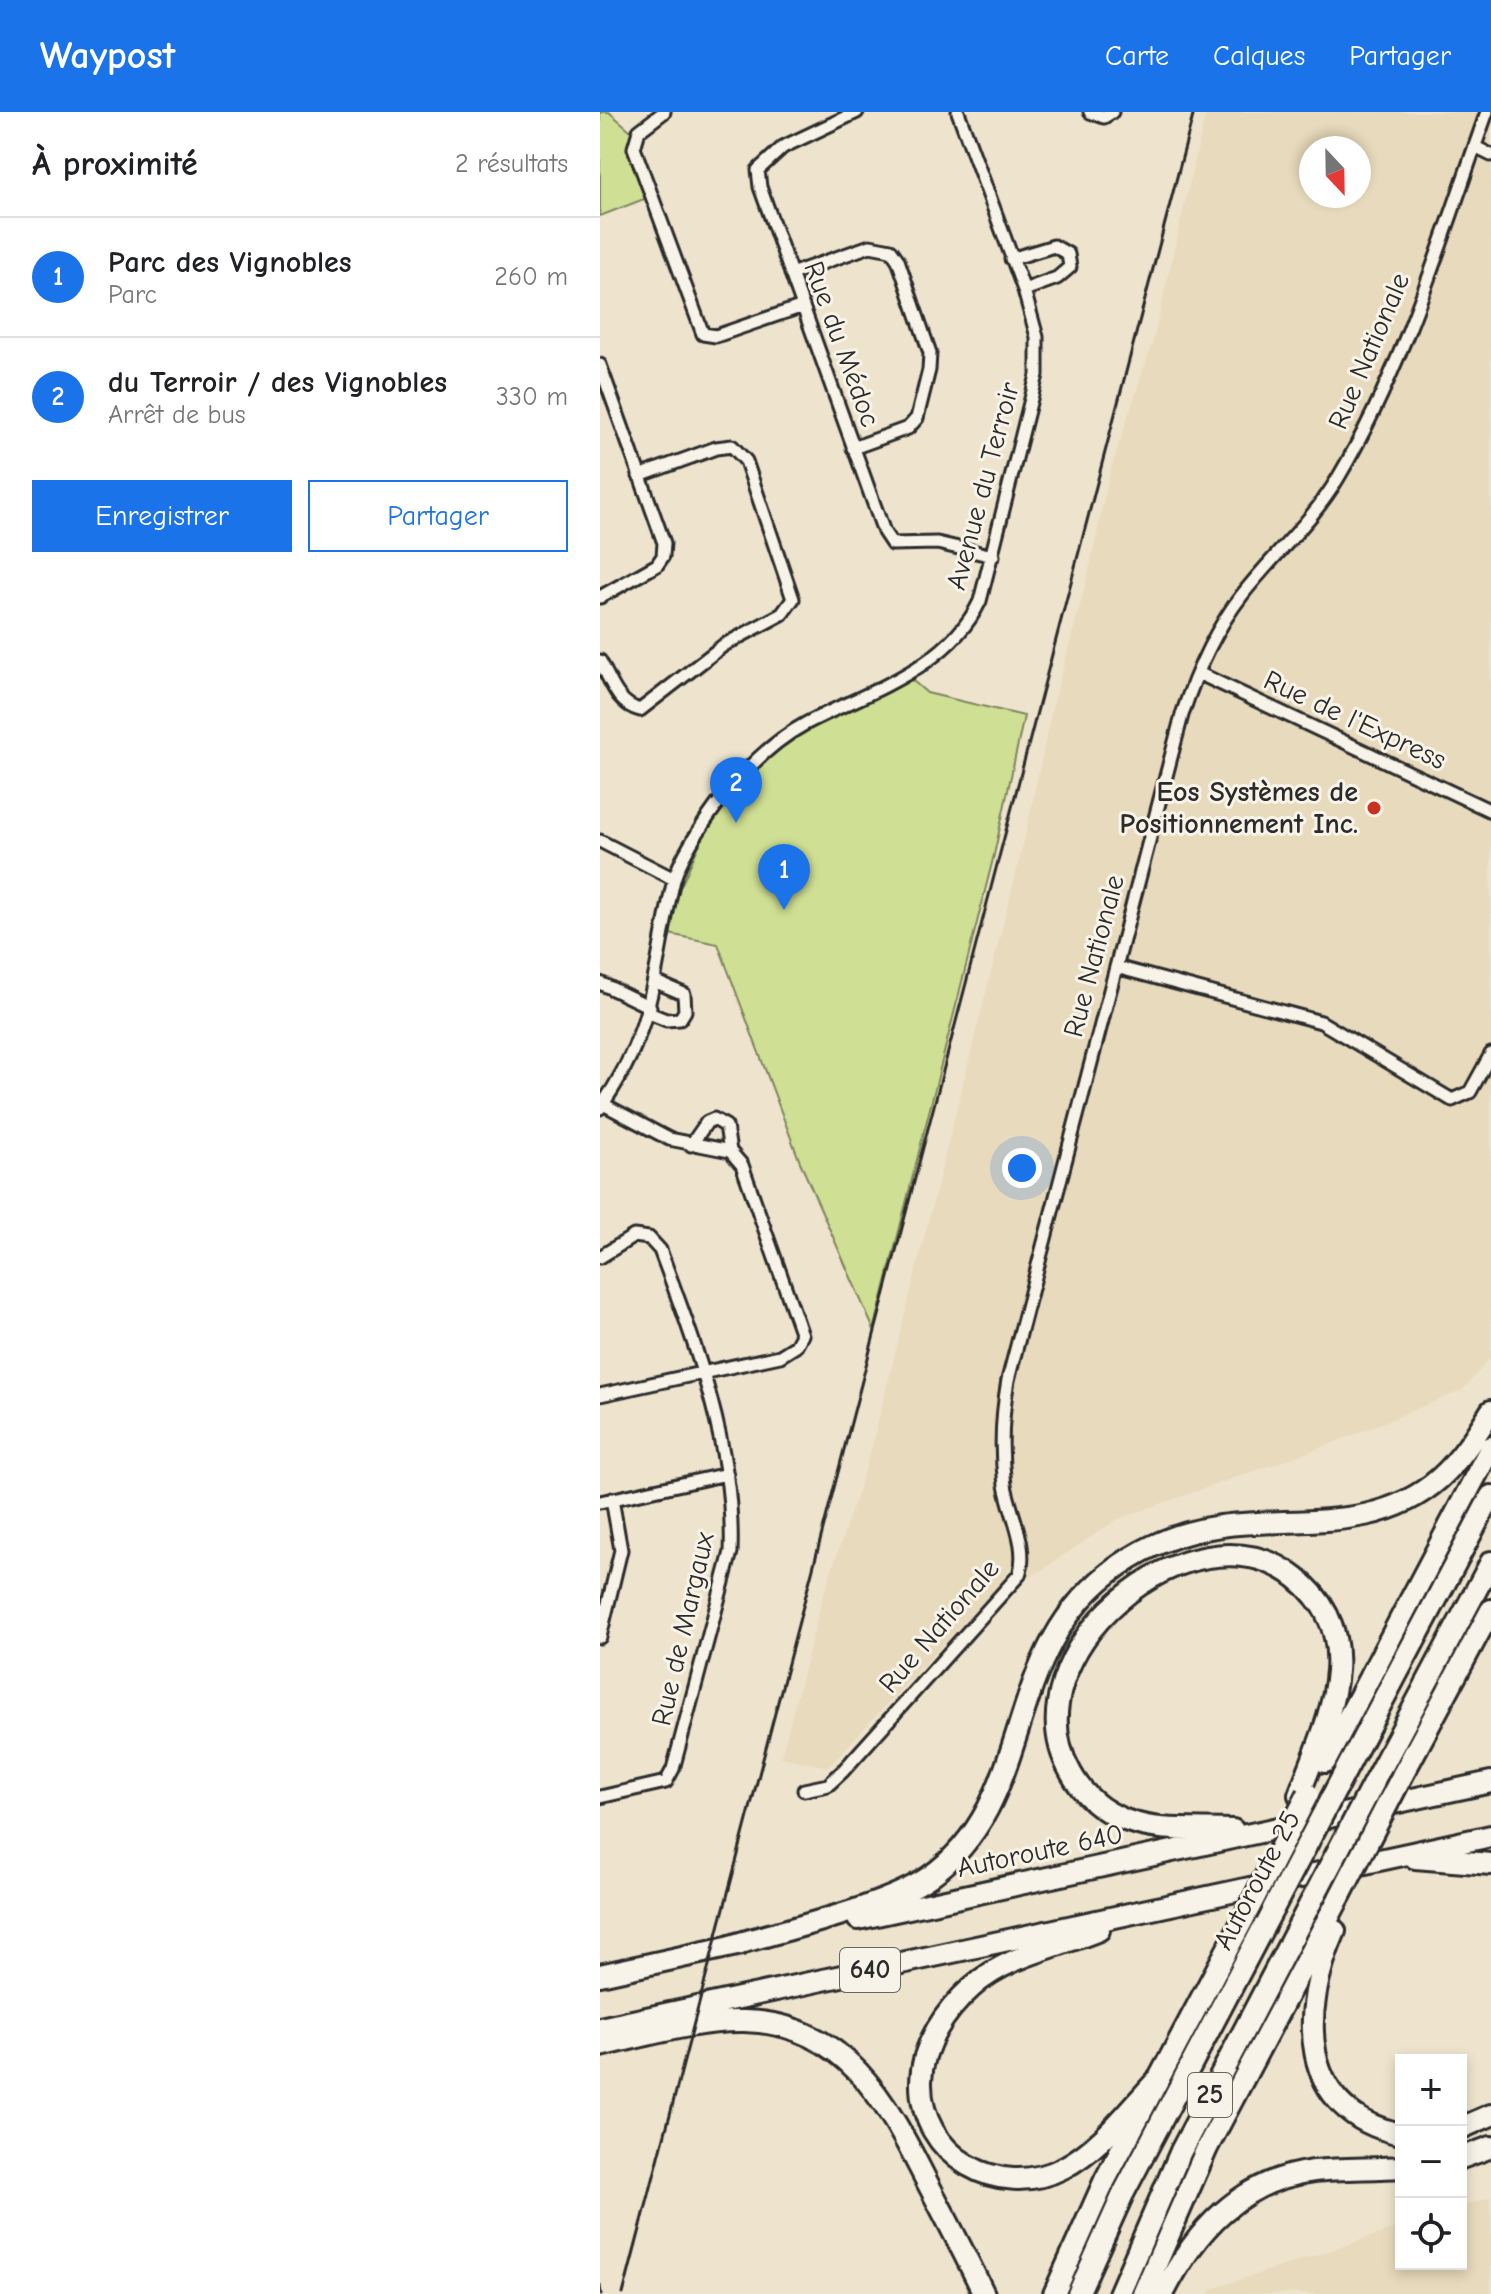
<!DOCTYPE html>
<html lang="fr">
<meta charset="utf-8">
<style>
body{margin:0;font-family:"Comic Neue",sans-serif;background:#f6f6f6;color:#202124}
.controls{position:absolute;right:24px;bottom:24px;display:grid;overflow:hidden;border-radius:0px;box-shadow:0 4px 12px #0003}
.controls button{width:72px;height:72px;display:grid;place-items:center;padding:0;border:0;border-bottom:2px solid #e0e0e0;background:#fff;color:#202124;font:40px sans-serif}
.compass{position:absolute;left:699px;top:24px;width:72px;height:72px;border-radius:50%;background:#fff;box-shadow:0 4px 12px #0003;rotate:158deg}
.you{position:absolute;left:422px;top:1056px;width:28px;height:28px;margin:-20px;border:6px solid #fff;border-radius:50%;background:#1a73e8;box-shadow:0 0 0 12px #1a73e833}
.badge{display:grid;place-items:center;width:52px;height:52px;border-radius:50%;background:#1a73e8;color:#fff;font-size:26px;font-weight:700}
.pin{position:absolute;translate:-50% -66px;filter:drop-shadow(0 2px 4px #0008)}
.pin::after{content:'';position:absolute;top:42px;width:28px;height:24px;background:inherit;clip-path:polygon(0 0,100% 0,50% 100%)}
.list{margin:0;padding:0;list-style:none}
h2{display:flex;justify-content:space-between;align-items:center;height:104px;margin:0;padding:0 32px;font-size:34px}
h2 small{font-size:26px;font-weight:400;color:#757577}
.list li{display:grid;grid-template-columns:52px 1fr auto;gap:24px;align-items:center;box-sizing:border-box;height:120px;padding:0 32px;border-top:2px solid #e0e0e0}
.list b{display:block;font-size:30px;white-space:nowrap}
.list p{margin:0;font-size:26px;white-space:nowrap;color:#757577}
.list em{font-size:26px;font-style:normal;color:#757577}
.actions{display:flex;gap:16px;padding:24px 32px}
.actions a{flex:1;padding:18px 0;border:2px solid #1a73e8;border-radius:0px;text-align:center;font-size:28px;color:#1a73e8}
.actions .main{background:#1a73e8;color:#fff}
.icon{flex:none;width:44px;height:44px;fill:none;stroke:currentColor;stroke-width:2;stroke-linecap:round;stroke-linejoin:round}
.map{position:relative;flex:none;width:891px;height:2182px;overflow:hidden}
header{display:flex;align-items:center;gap:48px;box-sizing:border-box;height:112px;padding:0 40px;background:#1a73e8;color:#fff}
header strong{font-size:38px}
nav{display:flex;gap:44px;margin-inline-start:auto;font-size:28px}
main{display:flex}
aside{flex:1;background:#fff}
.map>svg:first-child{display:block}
.built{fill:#e8dabc;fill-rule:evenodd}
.green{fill:#cfdf93;stroke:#7d855f;stroke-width:2}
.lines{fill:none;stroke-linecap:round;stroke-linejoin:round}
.minor-casing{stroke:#2b2b2b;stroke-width:17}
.motorway-casing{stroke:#2b2b2b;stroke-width:26}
.minor{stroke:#f7f3e8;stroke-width:11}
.motorway{stroke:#f7f3e8;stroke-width:20}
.rail{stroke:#2b2b2b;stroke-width:3}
.motorway-bridge-casing{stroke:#2b2b2b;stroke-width:26;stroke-linecap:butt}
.motorway-bridge{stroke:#f7f3e8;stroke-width:20}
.poi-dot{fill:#c8321e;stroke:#f7f3e8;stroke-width:3}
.labels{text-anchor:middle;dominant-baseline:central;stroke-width:6;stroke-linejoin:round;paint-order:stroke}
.shield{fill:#f7f3e8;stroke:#686764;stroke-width:2}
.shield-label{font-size:26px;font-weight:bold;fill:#2b2b2b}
.street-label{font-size:28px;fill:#2b2b2b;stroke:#f7f3e8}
.poi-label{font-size:28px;font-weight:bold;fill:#2b2b2b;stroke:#f7f3e8;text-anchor:end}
</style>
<header>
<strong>Waypost</strong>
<nav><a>Carte</a><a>Calques</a><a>Partager</a></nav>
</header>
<main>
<aside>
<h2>À proximité<small>2 résultats</small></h2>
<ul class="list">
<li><span class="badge">1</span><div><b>Parc des Vignobles</b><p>Parc</p></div><em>260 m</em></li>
<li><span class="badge">2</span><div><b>du Terroir / des Vignobles</b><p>Arrêt de bus</p></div><em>330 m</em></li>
</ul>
<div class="actions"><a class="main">Enregistrer</a><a>Partager</a></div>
</aside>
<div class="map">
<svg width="891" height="2182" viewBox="0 0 891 2182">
<rect width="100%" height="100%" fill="#eee4ce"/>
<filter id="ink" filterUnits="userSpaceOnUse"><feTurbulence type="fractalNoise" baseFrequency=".0125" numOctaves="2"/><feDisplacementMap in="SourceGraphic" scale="16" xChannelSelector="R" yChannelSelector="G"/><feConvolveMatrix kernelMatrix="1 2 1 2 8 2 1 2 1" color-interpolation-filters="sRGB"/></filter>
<g filter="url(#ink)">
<path class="built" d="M606,0H891V1245L863,1278L731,1332L518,1407L431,1465L409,1457L397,1475L228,1655L181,1645L222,1488L269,1345L425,725L452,597L488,463L510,359L553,229ZM711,36H759V84H711Z
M891,2085V2182H610L612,2177L801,2115V2152H861V2095Z"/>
<path class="green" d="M0,0H9L37,24L34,36L52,84L0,104Z
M305,562L327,581L424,604L394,743L274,1218L200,1050L118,832L69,822L74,775L81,774L113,701L153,660L200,619Z"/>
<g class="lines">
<defs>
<path id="minor" d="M64,0L39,19L34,36L103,222L116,224L203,194
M257,0L183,35L158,58L160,75L284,420L292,432L337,431L393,444
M490,0L504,5L512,0
M875,35L891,43
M411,147L454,134L468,142L470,155L457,166L424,178
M191,162L270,134L291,138L298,148L330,241L329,258L317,306L308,316L253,336
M0,253L64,431L63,444L57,453L0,485
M0,549C11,569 17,592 40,598L124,533L182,502L193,487L146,349L132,334L116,336L39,364
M598,561L891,699
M0,729L74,767
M516,855L721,910L852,988L870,980L891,942
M0,871L50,895
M49,901L66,908L80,907L85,899L84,882L56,870
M0,996C57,916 52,858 74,768C81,742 113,696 131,675C151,652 177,627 205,612C266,580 348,557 380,489L437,263V225L424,178L358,0
M91,1033L107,1010L114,1007L126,1014L130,1039
M0,1145L34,1124L49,1126L60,1138C96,1234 135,1337 131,1440L73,1657L66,1670L0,1685
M0,1283L180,1244L196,1234L202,1223L142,1053L130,1039L69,1027L3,992
M0,1390L127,1362
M0,1525L21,1438L12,1387
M204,1678L228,1673L242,1660L419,1463C429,1434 410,1402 405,1373C400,1338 402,1302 408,1268L582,603C596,560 614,519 642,483C673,443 712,410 738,366C805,253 843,122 887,0"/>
<path id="motorway" d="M725,1650L891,1335
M802,1664L891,1498
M774,1670L891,1450
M736,1677L891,1384
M633,1718C598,1716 559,1721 525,1708C502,1699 483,1683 471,1661C404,1545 591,1383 696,1466C772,1525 725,1613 699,1683
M815,1746L891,1752
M258,1807L891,1670
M499,1818C456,1836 408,1843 372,1875C345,1899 322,1933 321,1969C319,2044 399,2089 463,2056C500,2037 528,1999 556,1969
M735,1819C700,1898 696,2000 801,2022
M130,1834C185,1817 285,1796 329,1765C441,1686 396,1538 520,1453C550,1432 585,1419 621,1414C697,1404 778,1422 840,1366C861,1347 876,1323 891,1299
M0,1863L141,1832
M0,1916L891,1724
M0,1934C46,1924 96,1908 144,1909C245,1911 286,1989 326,2068C346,2106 366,2144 384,2182
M861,2016L891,2003
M861,2046L891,2035
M454,2182L505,2068L646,1802
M478,2182L523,2082L673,1797
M519,2182L581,2039L711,1790
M543,2182L607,2036L740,1784
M563,2182C595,2119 640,2068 714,2059C743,2056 772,2057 801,2055"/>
</defs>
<use href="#minor" class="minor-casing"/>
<use href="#motorway" class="motorway-casing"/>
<use href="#minor" class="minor"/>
<use href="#motorway" class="motorway"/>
<path class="rail" d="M0,2173L1,2182
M23,2182L594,0"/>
<defs>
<path id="motorway-bridge" d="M740,1784L802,1664
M711,1790L774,1670
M673,1797L736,1677
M646,1802L708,1682"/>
</defs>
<use href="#motorway-bridge" class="motorway-bridge-casing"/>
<use href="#motorway-bridge" class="motorway-bridge"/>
</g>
</g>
<circle class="poi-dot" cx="774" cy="696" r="8"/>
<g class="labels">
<g class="shield">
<rect x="240" y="1836" width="60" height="44" rx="6"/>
<rect x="588" y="1961" width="44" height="44" rx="6"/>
</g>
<g class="shield-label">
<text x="270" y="1858">640</text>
<text x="610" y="1983">25</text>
</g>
<g class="street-label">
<text transform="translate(242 232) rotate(70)">Rue du Médoc</text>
<text transform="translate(769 239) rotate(-67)">Rue Nationale</text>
<text transform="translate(383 374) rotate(-75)">Avenue du Terroir</text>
<text transform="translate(755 608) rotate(25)">Rue de l'Express</text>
<text transform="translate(494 844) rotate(-75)">Rue Nationale</text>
<text transform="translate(339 1514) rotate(-49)">Rue Nationale</text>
<text transform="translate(83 1517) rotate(-77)">Rue de Margaux</text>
<text transform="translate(440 1739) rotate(-12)">Autoroute 640</text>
<text transform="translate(657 1768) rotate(-62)">Autoroute 25</text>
</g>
<g class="poi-label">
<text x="758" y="680">Eos Systèmes de<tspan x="758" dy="32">Positionnement Inc.</tspan></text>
</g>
</g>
</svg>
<div class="controls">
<button>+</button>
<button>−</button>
<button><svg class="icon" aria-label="locate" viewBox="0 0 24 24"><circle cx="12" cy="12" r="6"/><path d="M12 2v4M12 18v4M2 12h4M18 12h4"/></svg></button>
</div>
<svg class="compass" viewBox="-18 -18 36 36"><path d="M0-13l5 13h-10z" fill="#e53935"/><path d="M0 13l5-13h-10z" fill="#757577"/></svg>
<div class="you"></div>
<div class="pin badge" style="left:184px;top:798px">1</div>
<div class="pin badge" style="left:136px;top:711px">2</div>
</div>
</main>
